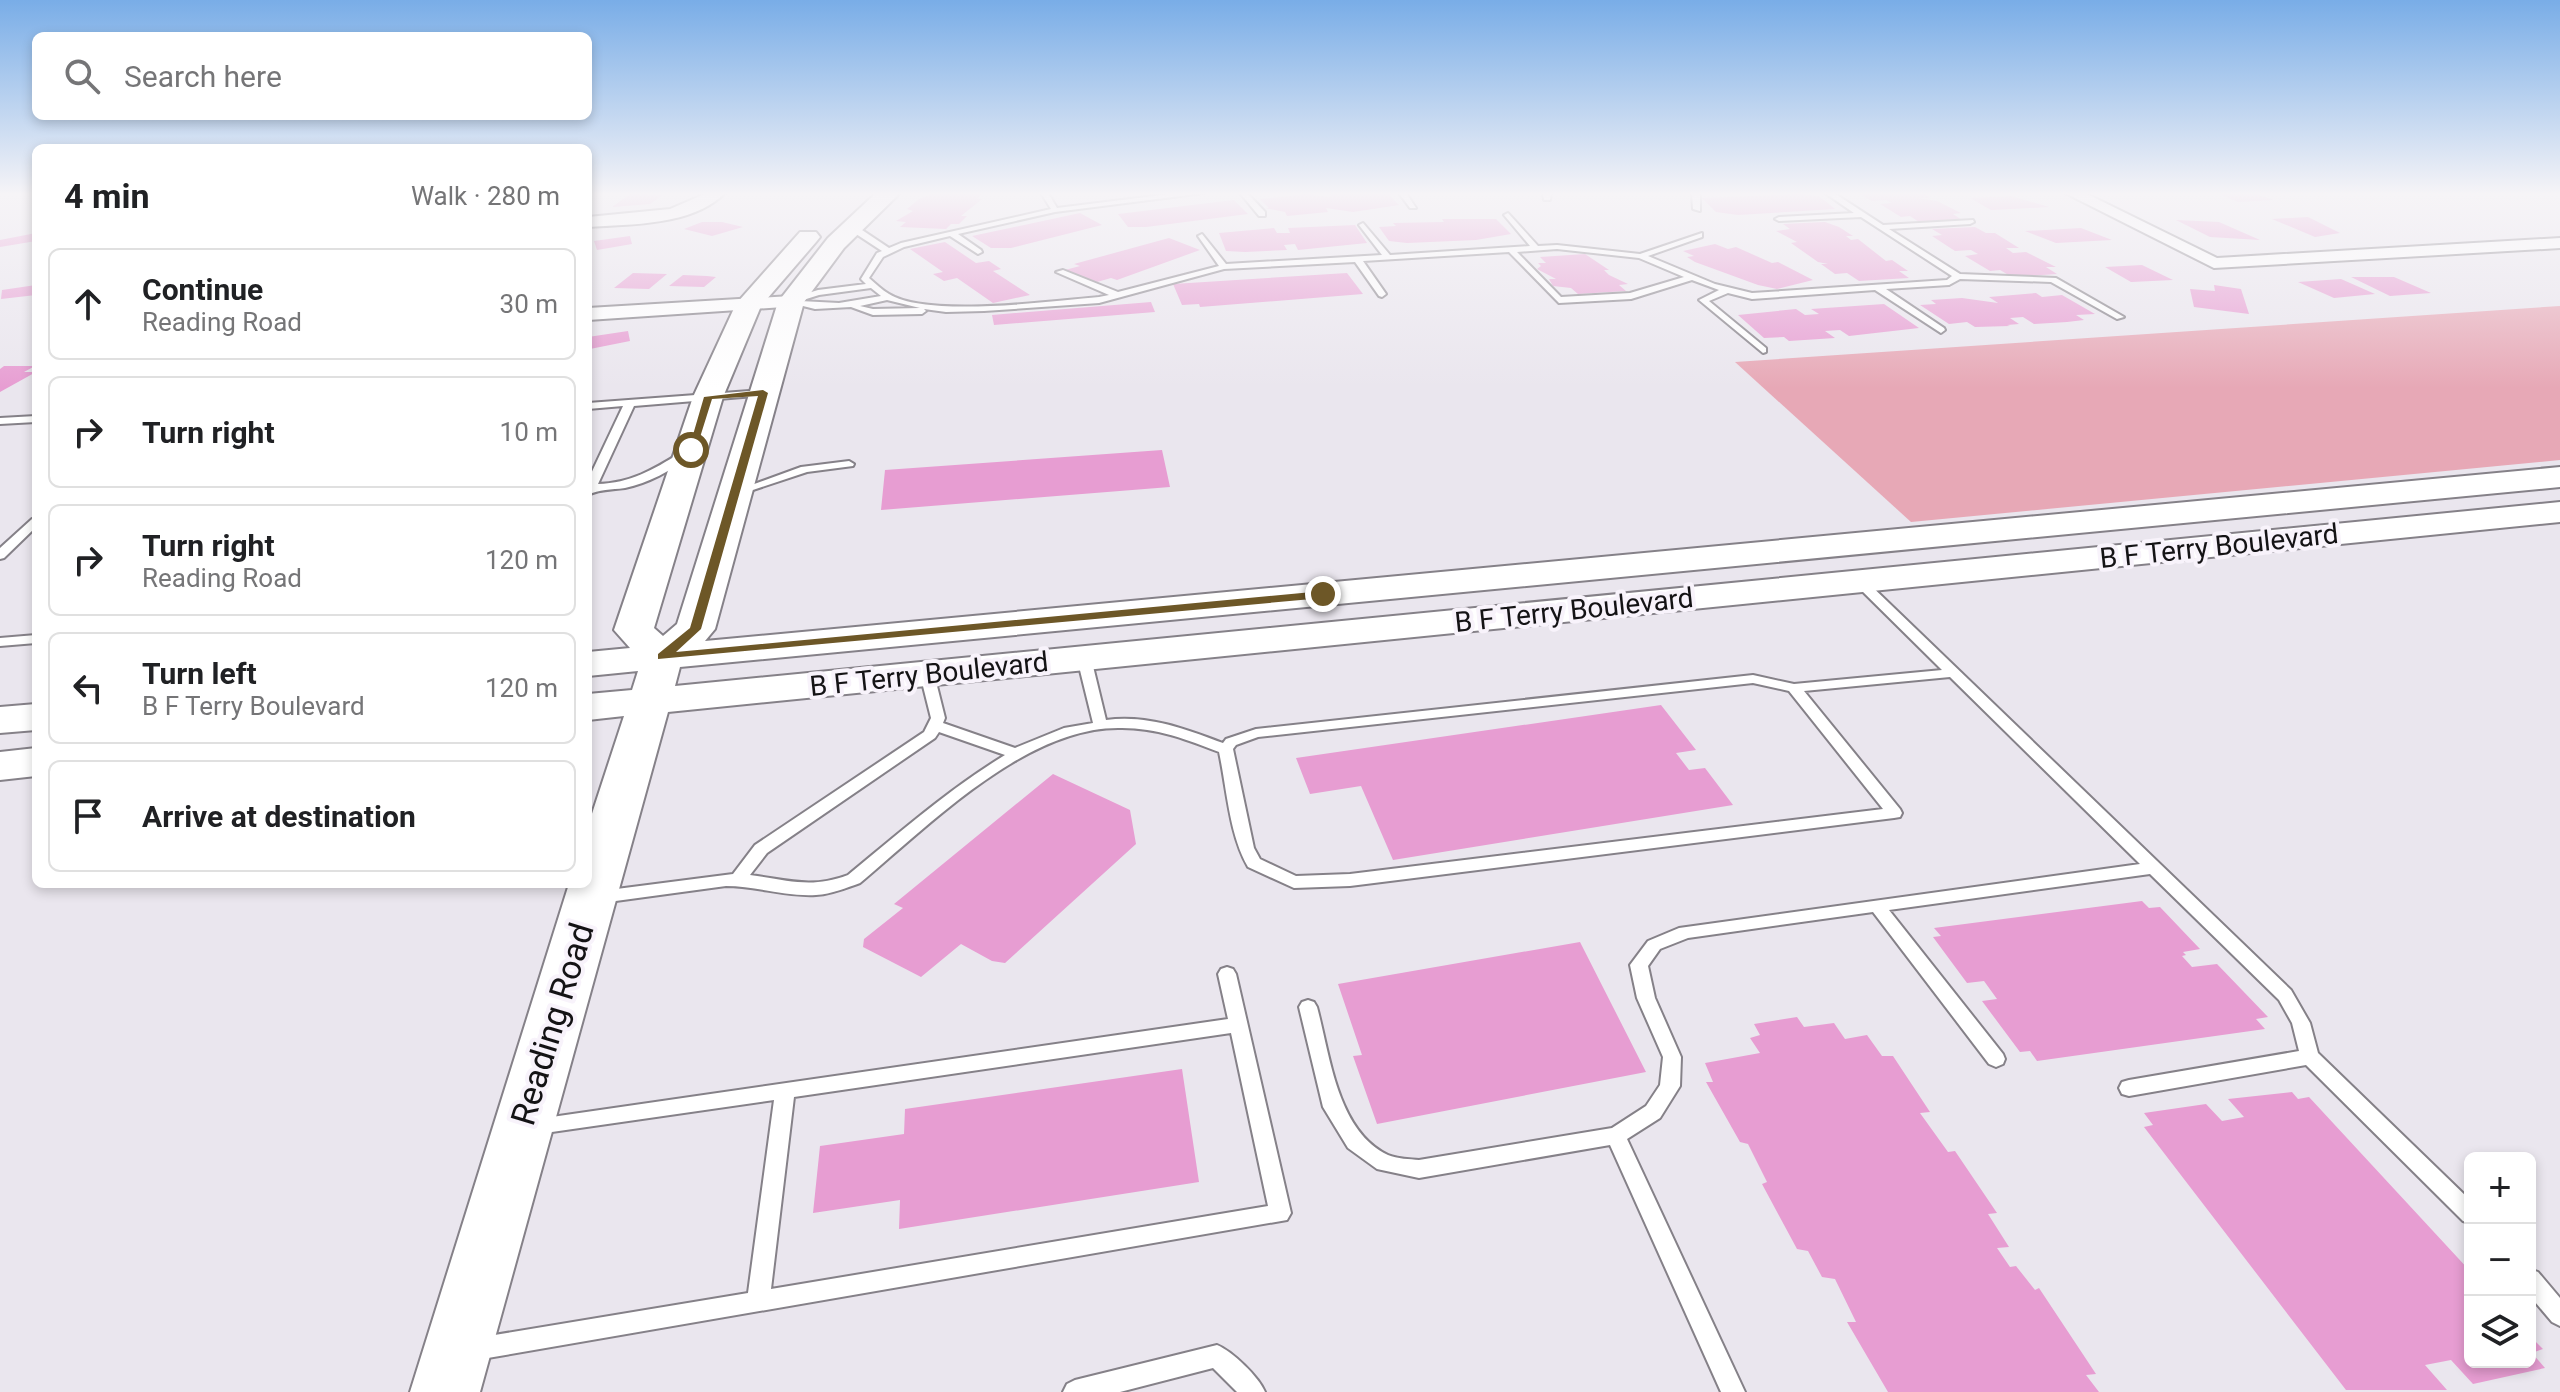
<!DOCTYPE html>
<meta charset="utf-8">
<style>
body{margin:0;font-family:Roboto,sans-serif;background:#f2f2f2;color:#202124}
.controls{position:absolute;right:24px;bottom:24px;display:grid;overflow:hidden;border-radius:12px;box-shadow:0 4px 12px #0003}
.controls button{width:72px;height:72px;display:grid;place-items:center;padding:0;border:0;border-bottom:2px solid #e0e0e0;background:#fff;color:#202124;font:40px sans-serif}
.stop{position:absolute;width:24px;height:24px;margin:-18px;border:6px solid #6d5727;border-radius:50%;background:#fff}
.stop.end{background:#6d5727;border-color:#fff;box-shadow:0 2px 8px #0008}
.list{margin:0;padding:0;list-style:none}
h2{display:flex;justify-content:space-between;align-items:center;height:104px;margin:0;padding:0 32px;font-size:34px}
h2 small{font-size:26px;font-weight:400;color:#757577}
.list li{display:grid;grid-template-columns:52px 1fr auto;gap:24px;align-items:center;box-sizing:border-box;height:112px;margin:0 16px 16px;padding:0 16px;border:2px solid #e0e0e0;border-radius:12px}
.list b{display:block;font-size:30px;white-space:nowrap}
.list p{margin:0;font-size:26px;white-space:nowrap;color:#757577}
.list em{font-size:26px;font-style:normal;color:#757577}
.icon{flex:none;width:44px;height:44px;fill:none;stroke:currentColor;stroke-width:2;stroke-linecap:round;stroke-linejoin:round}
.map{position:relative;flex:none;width:2560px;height:1392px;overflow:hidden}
.search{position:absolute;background:#fff;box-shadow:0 4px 12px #0003;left:32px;top:32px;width:560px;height:88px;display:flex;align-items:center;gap:20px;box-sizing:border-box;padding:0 28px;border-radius:12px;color:#757577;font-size:30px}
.panel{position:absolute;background:#fff;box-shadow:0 4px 12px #0003;left:32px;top:144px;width:560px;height:744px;border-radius:12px}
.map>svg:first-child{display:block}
.green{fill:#e7a8b6}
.building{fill:#e79dd2}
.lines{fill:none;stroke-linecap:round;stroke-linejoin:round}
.service-casing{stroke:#858188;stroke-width:4}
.minor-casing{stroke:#858188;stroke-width:4}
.secondary-casing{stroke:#858188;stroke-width:4}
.service{fill:#fff;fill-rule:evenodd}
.minor{fill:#fff;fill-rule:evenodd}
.secondary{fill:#fff;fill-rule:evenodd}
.route{fill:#6d5727}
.labels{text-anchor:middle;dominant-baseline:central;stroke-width:8;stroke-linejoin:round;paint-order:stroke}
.street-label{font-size:28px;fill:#141315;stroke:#f8f3fb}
.near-street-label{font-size:34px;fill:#141315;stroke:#f8f3fb}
</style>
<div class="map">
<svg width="2560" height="1392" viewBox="0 0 2560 1392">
<rect width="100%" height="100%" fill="#eae6ee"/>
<path class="green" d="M2560,306V460L1911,522L1735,362Z"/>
<path class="building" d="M934,193H982L977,199H982L961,216H967L959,224H951L946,229L900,227L906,222L896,221L913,211L907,209L919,199Z
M1328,193H1395L1390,196L1399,205L1353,212L1326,208L1328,212L1287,216L1285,212L1265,208H1269L1260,199L1307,194L1331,197Z
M1858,193H1924L1930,198H1918L1937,201L1961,213L1953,214L1962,220L1919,222L1910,216L1901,217L1880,204L1892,203L1886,200L1872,201Z
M2217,193H2255L2273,200L2238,202Z
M630,194L663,195L650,204L612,207Z
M1801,194L1819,196L1835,209L1738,215L1716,212L1702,198Z
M2011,196L2049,207L1991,210L1970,198Z
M1234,200L1248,214L1146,227H1128L1118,214Z
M1080,213L1102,225L1011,248H991L972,236Z
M2308,217L2340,233L2315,237L2272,219Z
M1442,219H1496L1511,234L1476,240L1407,243L1389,241L1379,227L1396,226L1393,223L1444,222Z
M2176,220L2219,222L2260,240L2210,237Z
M702,222H722L743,227L712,236L684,229Z
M1825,222L1839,227L1853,236H1846L1851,240L1858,239L1886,261L1892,260L1908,271H1899L1909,278L1859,281L1847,273L1835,274L1821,264H1828L1818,262L1791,243L1797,242L1776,231L1790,229L1783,224Z
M1355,225L1367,243L1298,250L1295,244L1284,245L1287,250L1245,252L1226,251L1219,233L1274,228L1277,233H1290L1288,228Z
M1975,227L1986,233H1995L2019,248H2006L2013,253L2026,252L2056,267H2046L2057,274L2012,277L2000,270L1990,271L1965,256L1978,254L1971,250L1955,251L1932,236L1942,235L1932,229Z
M2081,228L2112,240L2056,243L2025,231Z
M36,233V241L0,247V240Z
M630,236L632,244L597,250L594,241Z
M1169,238L1200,250L1117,280L1111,278L1097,282L1065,270L1080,266L1074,264Z
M945,242L976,263L989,261L1001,269L993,271L1030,295L993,303L957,278L944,281L933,274L943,272L910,249Z
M1715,244L1728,249L1736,247L1772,263L1778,262L1813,280L1777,289L1758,285L1695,262L1687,257L1694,256L1683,251Z
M1585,254L1609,270H1604L1609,275L1628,284L1619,285L1626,291L1578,294L1571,288L1553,286L1549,279H1556L1537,269L1541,266L1538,263H1546L1540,257Z
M2142,265L2173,280L2131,282L2105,267Z
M633,273L667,274L649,289L614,288Z
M1347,273L1363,294L1200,307L1199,304L1182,305L1173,284Z
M683,275L707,276L716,277L704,287L669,286Z
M2351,277H2394L2431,293L2390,296Z
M2341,279L2375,294L2334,298L2298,282Z
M36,285V295L1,299L2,290Z
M2214,285L2241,289L2249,314L2194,307L2190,289L2215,291Z
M2036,293L2042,297L2062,295L2095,314L2076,315L2084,320L2067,322L2034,324L2023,317L2010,318L2019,324L2007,325L2010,326L1975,327L1967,322L1949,324L1920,305L1936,304L1931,300L1962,298L1998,303L1989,297Z
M1151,302L1155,312L994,325L992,315Z
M1884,304L1919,328L1849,336L1840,330L1825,331L1835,338L1789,341L1784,337L1764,338L1738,315L1796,309L1805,315L1819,314L1811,309Z
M628,331L630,341L590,349L588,337Z
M4,366H35L24,372H36L0,392V369Z
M1162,450L1170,487L881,510L885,470Z
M1661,705L1696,750L1676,753L1689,770L1705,768L1733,805L1393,860L1361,786L1310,794L1296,758Z
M1053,774L1130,810L1136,844L1005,963L992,961L961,944L921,977L863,947L864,939L903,908L894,904Z
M2142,901L2149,908L2160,907L2200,949L2183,952L2186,955L2182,956L2192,967L2217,964L2268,1017L2256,1019L2265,1029L2037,1061L2030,1051L2020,1052L1982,1001L1997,999L1984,981L1967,983L1933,937L1941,936L1934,928Z
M1580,942L1646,1072L1377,1124L1353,1056L1362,1055L1338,984Z
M1797,1017L1804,1027L1834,1023L1845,1039L1867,1035L1882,1056H1893L1930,1112L1920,1113L1948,1152L1955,1151L1997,1213L1988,1214L2009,1247L1997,1248L2010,1267L2016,1266L2035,1290L2039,1288L2096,1374L2086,1375L2099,1392H1888L1847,1322H1856L1835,1279L1822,1277L1808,1251L1797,1249L1762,1184L1767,1182L1748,1144L1740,1142L1706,1082H1713L1705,1063L1760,1053L1750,1038L1760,1035L1754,1024Z
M1182,1069L1199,1182L899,1229L900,1200L813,1213L820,1146L904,1134L905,1109Z
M2292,1092L2298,1099L2309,1097L2470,1271V1362H2530V1336L2543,1349L2532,1353L2545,1368L2473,1384L2451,1360L2425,1365L2447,1390H2346L2144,1127L2153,1125L2144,1113L2206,1104L2222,1121L2244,1117L2228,1099Z"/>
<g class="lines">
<defs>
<path id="service" d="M1041,193H1048L1057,208L1178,193H1204L1055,212L958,234L981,250L982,252L978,254L950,236L904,247L883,257L869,278C876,284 882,290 889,294C928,318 1050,301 1099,297L1109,295L1056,272L1063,270L1118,292L1219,266L1198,236L1202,234L1226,264L1382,255L1359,225L1363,223L1390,255L1530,246L1504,215L1508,213L1538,246L1557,245L1640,254L1702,233V237L1648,256L1715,284L1752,293L1947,280L1952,276L1861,217L1779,221L1775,219L1779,217L1854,213L1825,193H1834L1883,225L1973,220L1974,222L1970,224L1889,229L1960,274L2056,278L2124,317L2117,319L2051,282L1960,279L1949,285L1886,289L1944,328L1945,330L1941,333L1875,290L1752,299L1728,293L1709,301L1766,348V352L1763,353L1699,300L1719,290L1692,280L1631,299L1559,303L1509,252L1363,261L1386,294L1382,297L1379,296L1355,262L1224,269L1099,303L984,311L946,312L924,309L926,311L922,314L873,315L851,307L815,309L787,302L789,299L818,290L866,284L861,279L877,253L882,251L847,228V224H853L889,248L901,243L1051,209ZM1557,249L1639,258L1684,277L1630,293L1561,297L1517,252ZM871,288L881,296L839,303L800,301L819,295ZM887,300L920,308L873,309L860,306Z
M1240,193H1247L1265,212V216H1259Z
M1399,193H1406L1416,208H1410Z
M1543,193H1551L1550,200H1544Z
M1692,193H1700V211L1693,209Z
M763,390L768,393L766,395L634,406L598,484C630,483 653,470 680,453L684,452L689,455C672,471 648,483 625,488C611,490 599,489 588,495V480L623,406L588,409V403Z
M36,416V422L0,424V418Z
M849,461L854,464L853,466L807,472L738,495L732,492L801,467Z
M36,518V527L4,558L0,559V548L32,519Z
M1859,577L1863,578L2291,990L2310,1023L2318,1053L2470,1200V1223L2463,1221L2306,1065L2129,1096L2122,1094L2119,1088L2122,1082L2129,1080L2299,1051L2292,1023L2279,1000L2150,874L1889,910L2003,1054L2005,1059L2003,1064L1996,1067L1989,1064L1873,912L1688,938L1660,949L1648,966L1655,998L1681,1057L1680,1086L1660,1118L1627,1139L1745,1392H1721L1610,1145L1419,1178L1377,1169L1348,1148L1323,1107L1299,1007L1302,1002L1308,1000L1314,1002L1317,1007C1330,1055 1337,1131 1388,1155C1397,1159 1410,1159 1419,1160L1612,1128L1646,1106L1660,1085L1663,1057L1637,998L1630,965L1648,941L1679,928L2140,864L1950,677L1804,691L1900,809L1902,813L1900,817L1894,818L1350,886L1294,888L1248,867C1229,834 1227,789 1219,752C1186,739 1154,727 1118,728C1025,728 928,826 860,883C846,888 832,894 816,895C786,897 756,886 726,886L601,903L595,901L593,897L595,893L601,891L733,874L755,845L924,732L931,718L920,674L922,671L927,670L934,674L945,718L943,723L1015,748L1064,728L1093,723L1077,658L1084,654L1091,658L1106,720C1146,714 1186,729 1223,743L1226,739L1256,729L1753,675L1794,684L1942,670L1855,584L1853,581L1855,578ZM1753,683L1789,691L1883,809L1350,874L1296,876L1260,859L1254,848L1233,749L1236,745L1258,737ZM939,732L1005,755C949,789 899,833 848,875C811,889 788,880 750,875L767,853L935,738Z
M36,635V643L0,646V638Z
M1227,967L1233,969L1236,974L1291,1213L1287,1220L476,1360L468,1357L465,1349L468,1341L476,1338L748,1293L774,1100L538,1134L531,1132L528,1126L531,1120L1228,1019L1218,974L1221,969ZM1231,1033L1268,1206L771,1289L794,1097Z
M2530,1269L2538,1272L2560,1298V1326L2552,1322L2530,1296Z
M1217,1345C1232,1351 1259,1377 1265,1392H1237L1213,1368L1120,1392H1063L1067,1384L1075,1380Z"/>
<path id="minor" d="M707,193H725C692,226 631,224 588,227V217L670,209Z
M2065,193H2085L2217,258L2560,238V248L2214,268Z
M791,296L798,298V306L588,320V308Z"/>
<path id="secondary" d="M876,193H900L844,248L804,302L715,629L705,641L2560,467V487L680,667L675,686L2560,502V522L668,712L480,1392H410L569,884H588V826L624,716L588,720V694L632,690L638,671L588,676V652L630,648L614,630L693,397L736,304L800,232H816L820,237L816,242L761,306L723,397L654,628L663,636L677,624L778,302L828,238Z
M36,704V730L0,733V707Z
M36,748V776L0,780V752Z"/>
</defs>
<use href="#service" class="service-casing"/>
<use href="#minor" class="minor-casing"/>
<use href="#secondary" class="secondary-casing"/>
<use href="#service" class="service"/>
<use href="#minor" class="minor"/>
<use href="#secondary" class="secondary"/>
</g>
<linearGradient id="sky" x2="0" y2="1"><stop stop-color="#79ade7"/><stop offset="0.5" stop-color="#f6f4f7"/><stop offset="1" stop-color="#f6f4f7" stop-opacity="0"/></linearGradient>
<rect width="2560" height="388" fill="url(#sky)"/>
<path class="route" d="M763,390L768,393L701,629L676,652L1323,591L1329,594L1323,598L658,659V654L690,628L758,396L712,399L696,450L688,452L704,397Z"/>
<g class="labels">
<g class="street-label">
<text transform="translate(2219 546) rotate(-6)">B F Terry Boulevard</text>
<text transform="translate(1574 610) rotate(-6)">B F Terry Boulevard</text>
<text transform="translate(929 674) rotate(-6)">B F Terry Boulevard</text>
</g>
<g class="near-street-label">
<text transform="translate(552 1024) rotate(-73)">Reading Road</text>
</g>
</g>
</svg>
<div class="controls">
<button>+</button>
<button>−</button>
<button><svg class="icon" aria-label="layers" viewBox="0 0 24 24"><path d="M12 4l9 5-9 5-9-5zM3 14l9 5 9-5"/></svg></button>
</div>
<div class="stop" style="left:691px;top:450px"></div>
<div class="stop end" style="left:1323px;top:594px"></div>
<div class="search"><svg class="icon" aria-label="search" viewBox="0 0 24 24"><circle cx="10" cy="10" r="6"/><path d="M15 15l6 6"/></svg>Search here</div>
<section class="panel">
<h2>4 min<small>Walk · 280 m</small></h2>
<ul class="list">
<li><svg class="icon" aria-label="ahead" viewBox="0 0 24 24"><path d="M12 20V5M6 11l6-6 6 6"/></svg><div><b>Continue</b><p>Reading Road</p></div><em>30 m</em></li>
<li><svg class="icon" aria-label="right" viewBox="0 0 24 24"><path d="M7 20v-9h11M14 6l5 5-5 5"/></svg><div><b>Turn right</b></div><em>10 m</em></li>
<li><svg class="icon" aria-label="right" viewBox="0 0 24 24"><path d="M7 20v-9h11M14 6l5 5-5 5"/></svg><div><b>Turn right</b><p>Reading Road</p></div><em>120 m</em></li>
<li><svg class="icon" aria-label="left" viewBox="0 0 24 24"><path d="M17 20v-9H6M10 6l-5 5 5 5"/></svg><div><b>Turn left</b><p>B F Terry Boulevard</p></div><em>120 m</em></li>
<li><svg class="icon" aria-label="arrive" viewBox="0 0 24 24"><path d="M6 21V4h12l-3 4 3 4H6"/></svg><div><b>Arrive at destination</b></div></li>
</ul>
</section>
</div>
